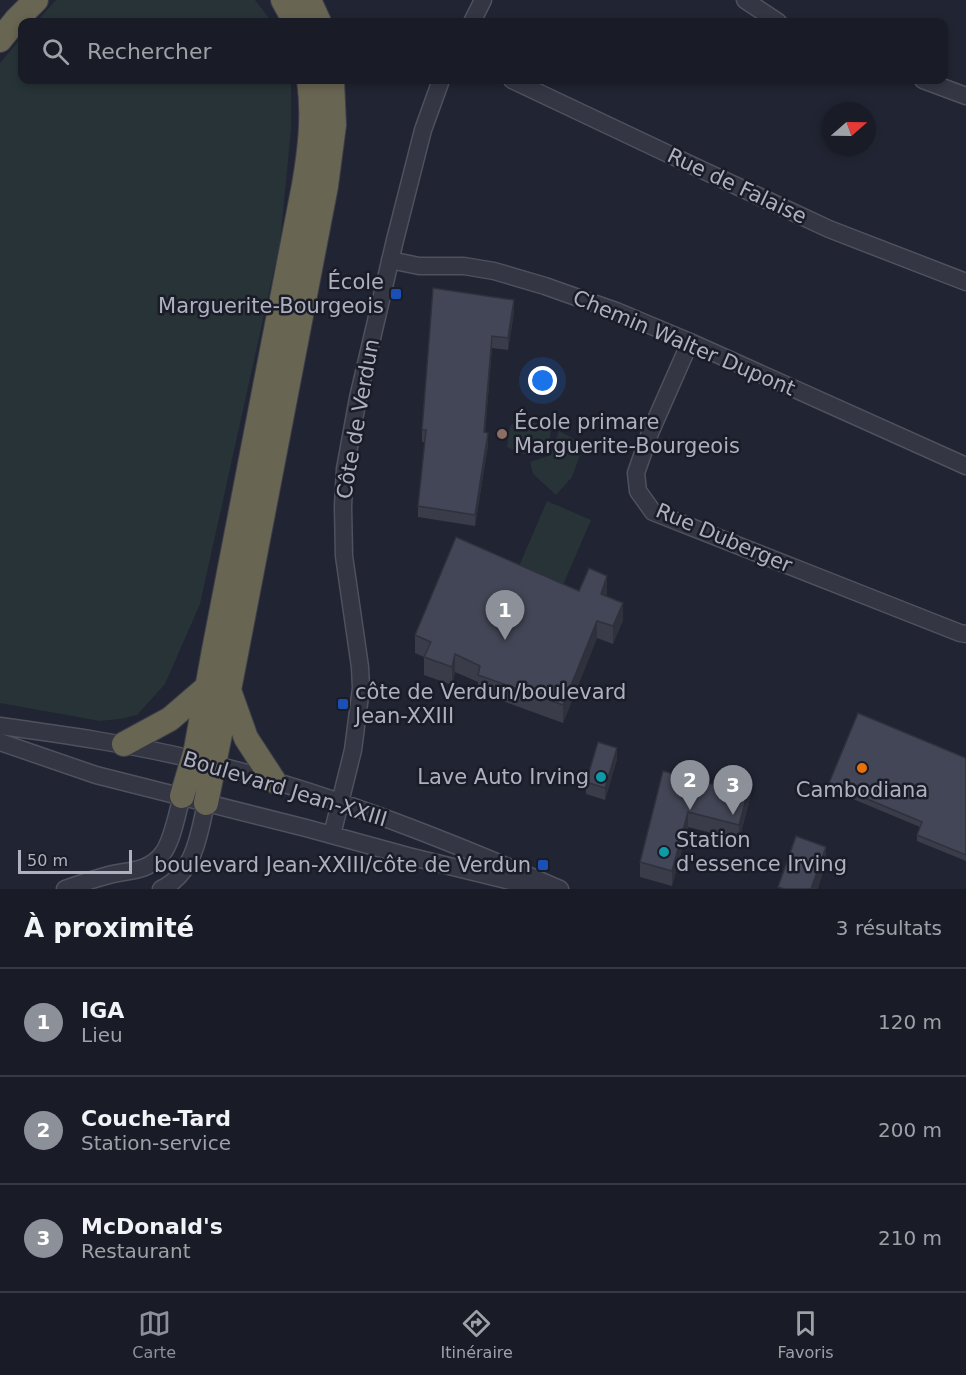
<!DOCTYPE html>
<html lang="fr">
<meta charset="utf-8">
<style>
body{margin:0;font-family:"DejaVu Sans",sans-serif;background:#262832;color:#f1f3f6}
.compass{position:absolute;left:822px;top:102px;width:54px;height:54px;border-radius:50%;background:#191b26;box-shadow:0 3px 9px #0003;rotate:70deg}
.scale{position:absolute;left:18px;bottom:15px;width:114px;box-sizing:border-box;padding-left:6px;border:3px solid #aeb0c0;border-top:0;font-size:16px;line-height:21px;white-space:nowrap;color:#aeb0c0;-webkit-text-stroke:4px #1a1c27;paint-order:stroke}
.you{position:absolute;left:543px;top:381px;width:21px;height:21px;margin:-15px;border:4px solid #fff;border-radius:50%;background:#1a73e8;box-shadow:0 0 0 9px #1a73e833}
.badge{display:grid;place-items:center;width:39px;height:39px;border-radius:50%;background:#8c9099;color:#fff;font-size:20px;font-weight:700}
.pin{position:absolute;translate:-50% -50px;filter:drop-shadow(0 2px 3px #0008)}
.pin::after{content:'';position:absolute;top:32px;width:21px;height:18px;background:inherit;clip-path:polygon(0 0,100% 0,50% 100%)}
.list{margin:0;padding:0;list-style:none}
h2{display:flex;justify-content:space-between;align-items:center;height:78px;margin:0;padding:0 24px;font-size:26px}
h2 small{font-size:20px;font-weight:400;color:#9fa1a7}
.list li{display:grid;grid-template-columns:39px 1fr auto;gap:18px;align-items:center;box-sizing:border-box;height:108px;padding:0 24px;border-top:2px solid #373943}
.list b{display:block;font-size:22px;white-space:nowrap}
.list p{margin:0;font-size:20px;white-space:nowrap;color:#9fa1a7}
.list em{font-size:20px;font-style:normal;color:#9fa1a7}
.icon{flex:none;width:33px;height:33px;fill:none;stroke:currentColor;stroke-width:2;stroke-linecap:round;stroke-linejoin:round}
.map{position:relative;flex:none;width:966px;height:889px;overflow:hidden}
.search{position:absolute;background:#191b26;box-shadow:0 3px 9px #0003;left:18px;right:18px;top:18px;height:66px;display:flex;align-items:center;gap:15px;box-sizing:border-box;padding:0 21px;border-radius:12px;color:#9fa1a7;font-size:22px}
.sheet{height:402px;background:#191b26}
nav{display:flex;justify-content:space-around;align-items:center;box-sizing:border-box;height:84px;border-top:2px solid #373943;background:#191b26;font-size:16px;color:#9fa1a7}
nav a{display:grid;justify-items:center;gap:3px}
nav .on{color:#8c9099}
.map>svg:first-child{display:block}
.green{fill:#273337}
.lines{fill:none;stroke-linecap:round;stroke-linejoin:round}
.minor-casing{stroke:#4f515e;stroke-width:19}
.highway-casing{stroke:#3c3e4a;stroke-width:26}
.minor{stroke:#343643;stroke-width:16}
.highway{stroke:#686552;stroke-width:24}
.wall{fill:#3a3c4a}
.shaded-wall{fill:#2f313c}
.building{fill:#434656;stroke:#2f313c;stroke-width:1.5}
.transit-dot{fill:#1a4fb4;stroke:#1a1c27;stroke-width:2}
.education-dot{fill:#8d6e63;stroke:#1a1c27;stroke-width:2}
.food-dot{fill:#e8710a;stroke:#1a1c27;stroke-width:2}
.culture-dot{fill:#0f9aa8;stroke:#1a1c27;stroke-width:2}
.labels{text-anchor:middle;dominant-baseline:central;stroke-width:5;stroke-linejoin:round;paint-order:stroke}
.street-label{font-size:21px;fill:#aeb0c0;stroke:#1a1c27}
.poi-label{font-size:21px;fill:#aeb0c0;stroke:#1a1c27;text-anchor:end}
</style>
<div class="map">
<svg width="966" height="889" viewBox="0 0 966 889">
<rect width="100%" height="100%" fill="#212432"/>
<path class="green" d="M56,0H255L272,22H36Z
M22,37V80H291V130L280,243L200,604L165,684L137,715L120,719L100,721L0,703V63Z
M519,419L551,427L549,445L528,456L507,447L510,426Z
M559,431L584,444L572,477L556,495L533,474L530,462L551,455Z
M547,501L591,520L563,585L519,566Z"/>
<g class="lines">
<defs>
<path id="minor" d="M745,0L778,22
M472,22L483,0
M512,80L698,168L829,229L966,282
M923,80L966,96
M390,260L419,266H464L494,271L545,286L576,297L616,311L690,342L966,466
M690,342L650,433L636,473L638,491L653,512L960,633L966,634
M0,726C65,735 129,744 192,759C317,788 442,838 560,889
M0,742L96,775L306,828L408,856L535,887
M332,835L353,750L361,688L360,667L344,556L343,506L345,469L358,398L395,240L423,130L441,80
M65,889C79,884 94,879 109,875C129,870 149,872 163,853C173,839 177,813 182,796
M161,889C194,874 199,835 206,803"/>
<path id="highway" d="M283,0L295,22
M309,0L319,22
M0,40L16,20L36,0
M230,693L246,738L274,781
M124,744L170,719L206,688
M182,796L196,749L214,650L304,185C310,150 314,116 309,80
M206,803L229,690L326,186L334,125L332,80"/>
</defs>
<use href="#minor" class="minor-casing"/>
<use href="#highway" class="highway-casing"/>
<use href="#minor" class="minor"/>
<use href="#highway" class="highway"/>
</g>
<path class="wall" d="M433,288L514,312L508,350L492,348L485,433L488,445L475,526L418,517V506L425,442H422V430Z
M579,591L607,594L606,596L623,620L613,644L597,638L563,723L478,692V682L455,672L452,685L424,675V657L415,653V635Z
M966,758V861L917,841V835L920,827L829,789V783Z
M617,759L605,800L586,794V782Z
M663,771L751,795L739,840L688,827L672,886L640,877V862Z"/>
<path class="shaded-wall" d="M514,300V312L508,350V338Z
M492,336V348L484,444V432Z
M488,433V445L475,526V515Z
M607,576V594L601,612V594Z
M623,603V620L613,644V626Z
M597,621V638L563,723V705Z
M455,654V672L452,685V667Z
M617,748V759L605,800V788Z
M751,780V795L739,840V825Z
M688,812V827L672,886V871Z
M826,847V864L818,889H811Z"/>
<path class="building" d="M433,288L514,300L508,338L492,336L484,432L488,433L475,515L418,506L426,430H422Z
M456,537L579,591L589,568L607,576L601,594L623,603L613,626L597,621L563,705L478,675L480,666L455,654L452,667L424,657L431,642L415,635Z
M858,713L966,758V855L917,835L922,822L829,783Z
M598,742L617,748L605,788L586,782Z
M663,771L724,787L728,774L751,780L739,825L688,812L672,871L640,862Z
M796,836L826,847L811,889H784L778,887Z"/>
<g class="transit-dot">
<rect x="390" y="288" width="12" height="12" rx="3"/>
<rect x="337" y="698" width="12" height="12" rx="3"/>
<rect x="537" y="859" width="12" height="12" rx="3"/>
</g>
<circle class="education-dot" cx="502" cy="434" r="6"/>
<circle class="food-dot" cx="862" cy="768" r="6"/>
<g class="culture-dot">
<circle cx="601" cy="777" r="6"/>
<circle cx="664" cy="852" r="6"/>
</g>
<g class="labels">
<g class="street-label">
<text transform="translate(737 186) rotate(25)">Rue de Falaise</text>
<text transform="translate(684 343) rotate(23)">Chemin Walter Dupont</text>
<text transform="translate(358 419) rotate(-80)">Côte de Verdun</text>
<text transform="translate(724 538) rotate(23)">Rue Duberger</text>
<text transform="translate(285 789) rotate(17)">Boulevard Jean-XXIII</text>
</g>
<g class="poi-label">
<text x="384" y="282">École<tspan x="384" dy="24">Marguerite-Bourgeois</tspan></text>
<text x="514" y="422" text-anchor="start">École primare<tspan x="514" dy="24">Marguerite-Bourgeois</tspan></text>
<text x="355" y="692" text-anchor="start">côte de Verdun/boulevard<tspan x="355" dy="24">Jean-XXIII</tspan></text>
<text x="589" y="777">Lave Auto Irving</text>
<text x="862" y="790" text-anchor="middle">Cambodiana</text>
<text x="676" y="840" text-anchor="start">Station<tspan x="676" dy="24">d'essence Irving</tspan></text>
<text x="531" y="865">boulevard Jean-XXIII/côte de Verdun</text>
</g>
</g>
</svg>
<svg class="compass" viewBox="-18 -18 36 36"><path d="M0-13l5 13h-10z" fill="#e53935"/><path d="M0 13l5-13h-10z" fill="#9fa1a7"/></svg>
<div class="scale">50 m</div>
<div class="you"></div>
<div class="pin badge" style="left:505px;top:640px">1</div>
<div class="pin badge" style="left:690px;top:810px">2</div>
<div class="pin badge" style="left:733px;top:815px">3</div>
<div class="search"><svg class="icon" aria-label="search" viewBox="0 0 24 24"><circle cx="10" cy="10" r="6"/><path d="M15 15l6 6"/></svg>Rechercher</div>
</div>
<section class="sheet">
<h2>À proximité<small>3 résultats</small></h2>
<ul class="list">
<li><span class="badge">1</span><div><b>IGA</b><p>Lieu</p></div><em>120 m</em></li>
<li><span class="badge">2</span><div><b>Couche-Tard</b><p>Station-service</p></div><em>200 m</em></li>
<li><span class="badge">3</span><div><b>McDonald's</b><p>Restaurant</p></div><em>210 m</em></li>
</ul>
</section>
<nav>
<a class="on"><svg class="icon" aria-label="map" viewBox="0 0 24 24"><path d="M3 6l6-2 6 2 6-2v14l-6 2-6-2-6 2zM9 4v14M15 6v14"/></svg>Carte</a>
<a><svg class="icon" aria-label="directions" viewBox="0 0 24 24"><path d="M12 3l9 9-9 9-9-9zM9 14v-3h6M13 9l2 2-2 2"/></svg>Itinéraire</a>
<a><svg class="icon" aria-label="saved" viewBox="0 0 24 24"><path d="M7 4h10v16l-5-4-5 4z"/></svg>Favoris</a>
</nav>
